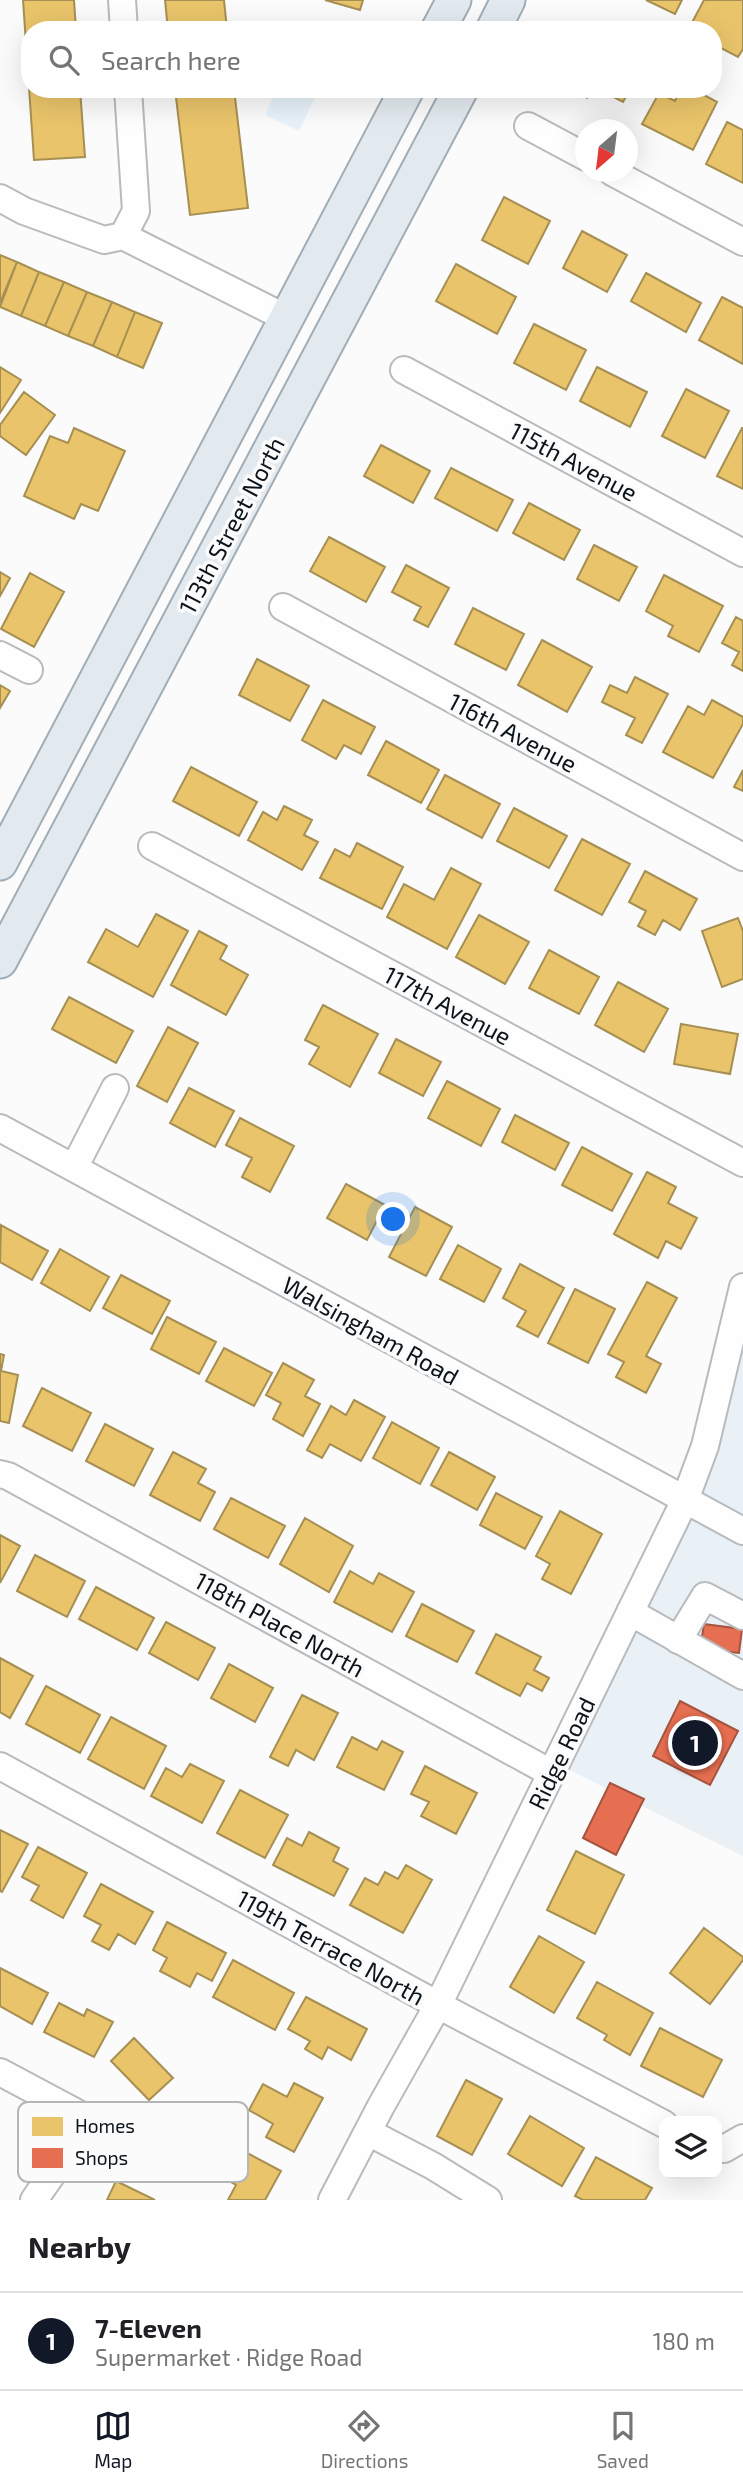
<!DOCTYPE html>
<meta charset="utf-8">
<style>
body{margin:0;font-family:"Exo 2",sans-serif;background:#f6f6f6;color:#202124}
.controls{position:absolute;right:21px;bottom:21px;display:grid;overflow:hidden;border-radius:14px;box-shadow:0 7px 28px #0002}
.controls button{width:63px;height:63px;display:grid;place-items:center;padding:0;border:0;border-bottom:2px solid #e0e0e0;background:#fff;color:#202124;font:35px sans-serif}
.compass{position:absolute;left:575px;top:119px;width:63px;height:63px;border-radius:50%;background:#fff;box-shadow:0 7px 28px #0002;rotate:208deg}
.you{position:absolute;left:394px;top:1220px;width:24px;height:24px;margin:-18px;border:5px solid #fff;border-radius:50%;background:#1a73e8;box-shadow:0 0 0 10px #1a73e833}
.badge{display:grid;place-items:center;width:46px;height:46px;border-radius:50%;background:#111827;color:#fff;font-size:23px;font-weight:700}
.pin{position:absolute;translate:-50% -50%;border:4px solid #fff;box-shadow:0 2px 7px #0006}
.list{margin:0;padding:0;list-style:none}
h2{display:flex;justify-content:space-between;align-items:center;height:91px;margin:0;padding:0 28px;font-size:30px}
h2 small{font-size:23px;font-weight:400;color:#757577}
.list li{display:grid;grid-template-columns:46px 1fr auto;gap:21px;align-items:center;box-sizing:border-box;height:98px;padding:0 28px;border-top:2px solid #e0e0e0}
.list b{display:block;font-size:26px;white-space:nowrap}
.list p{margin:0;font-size:23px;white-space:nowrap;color:#757577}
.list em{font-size:23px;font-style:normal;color:#757577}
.icon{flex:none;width:38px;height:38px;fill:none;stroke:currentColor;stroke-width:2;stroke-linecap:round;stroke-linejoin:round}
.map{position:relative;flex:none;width:743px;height:2200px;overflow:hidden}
.search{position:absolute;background:#fff;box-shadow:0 7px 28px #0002;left:21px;right:21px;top:21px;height:77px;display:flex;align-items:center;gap:18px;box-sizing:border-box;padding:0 24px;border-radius:28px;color:#757577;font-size:26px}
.sheet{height:189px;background:#fff}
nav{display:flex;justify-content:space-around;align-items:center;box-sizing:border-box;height:98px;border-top:2px solid #e0e0e0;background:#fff;font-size:19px;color:#757577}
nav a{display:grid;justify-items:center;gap:4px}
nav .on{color:#111827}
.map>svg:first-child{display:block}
.built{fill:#eaf1f6}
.pitch{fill:#e7f2fa}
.homes{fill:#e9c46a;stroke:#a68f52;stroke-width:2}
.shops{fill:#e76f51;stroke:#a55440;stroke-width:2}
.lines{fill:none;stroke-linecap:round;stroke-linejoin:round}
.minor-casing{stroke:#b7bbbe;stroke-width:30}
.major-casing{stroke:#a0adb6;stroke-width:37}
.minor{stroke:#fefefe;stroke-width:26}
.major{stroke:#e3eaef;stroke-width:33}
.labels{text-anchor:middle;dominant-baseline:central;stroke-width:7;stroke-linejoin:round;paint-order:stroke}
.street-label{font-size:24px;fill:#0b141a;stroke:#fbfbfb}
.key{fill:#fbfbfb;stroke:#b3b6b8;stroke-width:2}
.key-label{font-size:19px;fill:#0b141a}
</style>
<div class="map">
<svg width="743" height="2200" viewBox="0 0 743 2200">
<rect width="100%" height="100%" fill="#fbfbfb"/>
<path class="built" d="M743,1338V1516L700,1493Z
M689,1518L743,1546V1856L567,1769Z"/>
<path class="pitch" d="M277,89H319L299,131L265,115Z"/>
<path class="homes" d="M23,0H74L76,30H30V89H80L85,157L34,160Z
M165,0H224L227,30H168Z
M325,0H363L360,10Z
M646,0H682L675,14Z
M704,0H743V49L738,57L713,44V30H688Z
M175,89H234L248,208L190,215Z
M571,89H592L587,98Z
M598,89H630L623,102Z
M681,89H693L717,102L693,150L642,124L659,93L675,101Z
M727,122L743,130V183L706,164Z
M504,197L550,221L528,264L482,240Z
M582,231L627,255L607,292L563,268Z
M0,255L17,262L0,303Z
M17,262L39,272L21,316L0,307Z
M456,264L516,297L497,334L436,301Z
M39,272L64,282L45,326L21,316Z
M646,273L701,303L686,332L631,301Z
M64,282L87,292L68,336L45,326Z
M87,292L112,302L93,346L68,336Z
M722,297L743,308V364L699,340Z
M112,302L135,312L117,357L93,346Z
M135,312L162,323L143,368L117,357Z
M534,324L586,350L566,390L514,363Z
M0,367L21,380L0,413Z
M597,367L647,392L630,427L580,401Z
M686,389L729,411L705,458L662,436Z
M24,392L55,415L26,455L0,436V425Z
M74,428L125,451L98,511L81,504L74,519L24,496L50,436L68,443Z
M742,428H743V489L717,476Z
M381,445L430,471L413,503L364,476Z
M451,468L513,500L497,531L435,498Z
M529,503L580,530L564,560L513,533Z
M329,537L385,567L366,602L310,571Z
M594,545L637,567L619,601L577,579Z
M406,565L449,588L428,627L414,620L421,607L392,592Z
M0,572L10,578L0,596Z
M30,573L64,592L34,647L1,629Z
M664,575L723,606L699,652L668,636L673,626L646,611Z
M473,608L524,634L506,670L455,644Z
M736,617L743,621V671L732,665L739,652L722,643Z
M542,640L592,667L567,712L518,685Z
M257,659L309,686L290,721L239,695Z
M635,677L668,694L642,743L626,735L635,718L602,702L610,685L627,693Z
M0,685L10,691L0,708Z
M323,700L375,727L361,754L344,745L336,759L302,740Z
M712,700L743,717V724L713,778L663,752L688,706L704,715Z
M386,741L439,770L421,803L368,775Z
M191,767L257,802L239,836L173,801Z
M743,770V791L734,787Z
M445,775L500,804L482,838L427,809Z
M284,806L312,820L304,835L318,842L302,870L248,840L263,812L277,820Z
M514,808L567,836L549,868L497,841Z
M582,839L630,864L602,915L555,890Z
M357,843L403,867L382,909L320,878L335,849L350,857Z
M451,868L481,884L447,949L387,917L404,884L434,900Z
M645,871L697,899L680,930L663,920L655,935L638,926L646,911L629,902Z
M156,914L188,931L153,997L88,962L106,929L138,947Z
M479,915L529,942L505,984L456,957Z
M738,918L743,931V979L722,987L702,931Z
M199,931L227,946L220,959L248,975L226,1015L171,985Z
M549,950L599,977L579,1014L529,988Z
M618,982L668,1009L644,1052L595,1025Z
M69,997L133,1031L116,1063L52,1029Z
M323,1005L378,1034L350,1087L309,1064L319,1047L305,1040Z
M681,1024L738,1034L730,1074L674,1064Z
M168,1027L198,1043L167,1102L137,1086Z
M396,1039L441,1062L423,1096L379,1073Z
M447,1081L500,1109L481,1146L428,1118Z
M189,1088L234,1111L215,1147L170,1123Z
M515,1115L569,1143L555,1170L502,1142Z
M240,1118L294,1146L270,1192L242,1177L252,1158L226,1145Z
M582,1147L632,1174L612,1211L562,1185Z
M647,1172L676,1187L668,1203L697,1218L681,1249L666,1241L658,1258L614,1234Z
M346,1184L385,1205L367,1240L327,1218Z
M415,1207L452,1227L426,1276L389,1257Z
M1,1225L48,1251L32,1280L0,1262Z
M458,1245L501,1269L484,1302L440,1279Z
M60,1249L109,1277L90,1311L41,1283Z
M520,1264L564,1288L538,1337L517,1326L526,1311L503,1298Z
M121,1275L170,1301L152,1334L103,1308Z
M647,1282L677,1298L646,1356L661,1364L646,1393L616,1377L624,1362L608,1354Z
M575,1289L615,1309L588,1363L548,1343Z
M167,1317L216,1342L199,1374L151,1349Z
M224,1348L272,1373L254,1406L206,1381Z
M0,1354L4,1355L1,1371L18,1375L9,1423L0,1421Z
M283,1363L314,1380L305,1396L320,1404L303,1436L273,1419L281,1403L266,1395Z
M42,1388L91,1413L72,1451L23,1426Z
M354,1400L385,1417L361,1461L330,1444L322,1458L307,1450L331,1406L346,1415Z
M392,1422L439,1448L420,1484L373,1458Z
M105,1424L153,1449L134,1486L86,1461Z
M173,1452L206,1469L198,1483L215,1492L200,1521L150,1495Z
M449,1452L495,1477L477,1510L431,1485Z
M496,1493L542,1517L525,1549L480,1525Z
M231,1498L285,1526L268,1558L214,1529Z
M560,1511L602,1534L571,1594L542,1579L550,1564L536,1556Z
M305,1518L353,1546L329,1592L280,1564Z
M0,1535L20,1546L0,1583Z
M35,1555L85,1581L67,1617L17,1591Z
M350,1571L373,1584L379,1573L414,1592L392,1632L334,1602Z
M96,1587L154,1618L137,1650L79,1619Z
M422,1604L474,1631L457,1662L406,1636Z
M166,1622L215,1648L198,1680L149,1653Z
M496,1634L541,1657L534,1670L549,1678L542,1691L527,1683L520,1696L476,1673Z
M0,1658L33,1676L10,1718L0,1712Z
M229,1664L273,1688L255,1722L211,1698Z
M46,1686L100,1715L80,1753L26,1724Z
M302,1695L338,1713L314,1760L296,1750L288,1766L270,1757Z
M111,1717L166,1746L144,1789L88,1759Z
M352,1737L377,1750L382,1741L403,1752L384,1790L337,1767Z
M190,1764L224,1781L202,1823L151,1796L166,1768L182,1777Z
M425,1766L477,1793L456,1834L421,1816L429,1802L411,1794Z
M240,1790L288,1815L265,1858L217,1833Z
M0,1830L28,1844L2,1892L0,1891Z
M309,1832L339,1848L333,1861L348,1869L334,1896L273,1865L287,1838L302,1846Z
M38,1847L87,1873L63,1918L31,1900L39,1886L22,1877Z
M576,1851L624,1875L595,1934L547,1910Z
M406,1865L432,1880L403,1933L350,1905L365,1878L378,1885L385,1872L398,1879Z
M101,1884L153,1912L135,1944L118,1934L109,1950L92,1941L101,1925L84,1916Z
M167,1922L226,1953L212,1981L197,1973L190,1987L160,1971L167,1958L153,1950Z
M704,1928L743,1957V1960L710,2004L670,1973Z
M539,1936L584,1962L554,2013L510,1987Z
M233,1960L294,1993L275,2030L213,1997Z
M0,1968L48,1993L32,2024L0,2006Z
M597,1982L653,2013L630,2055L604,2040L607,2035L577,2018Z
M306,1997L367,2029L351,2060L328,2047L322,2059L305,2049L310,2041L288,2029Z
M59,2003L84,2016L87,2009L113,2022L94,2057L44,2032Z
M660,2028L722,2060L703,2097L641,2066Z
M134,2038L173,2078L149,2100L111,2061Z
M466,2080L502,2099L472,2155L437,2136Z
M294,2083L323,2098L294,2152L266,2137L273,2124L249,2110L263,2084L287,2097Z
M530,2116L584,2148L562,2186L508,2154Z
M238,2148L281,2171L265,2200H228L236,2185L222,2177Z
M596,2157L652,2188L645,2200H583L575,2196Z
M116,2181L155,2200H107Z"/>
<path class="shops" d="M704,1624L742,1629L739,1653L700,1649Z
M680,1701L738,1731L710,1785L653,1756Z
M610,1783L644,1799L616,1855L583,1838Z"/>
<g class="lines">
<defs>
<path id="minor" d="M122,0L124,30
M528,126L586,157
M612,172L743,242
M0,198L24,211L104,240L123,236L286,318
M123,236L136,211L128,89
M404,370L743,553
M283,607L743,857
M0,655L29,670
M152,846L743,1163
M0,1128L743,1531
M74,1168L115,1088
M0,1474L8,1476L551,1773
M630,1612L743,1676
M678,1640L705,1596L743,1616
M0,1766L438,2005L664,2124
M0,2072L90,2120L34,2200
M368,2132L433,2166L488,2200
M717,2147L724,2149L743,2138
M332,2200L381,2106L438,2005L685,1500L705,1446L743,1287"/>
<path id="major" d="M438,30L454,0
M493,30L508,0
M0,863L407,89
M0,961L461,89"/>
</defs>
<use href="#minor" class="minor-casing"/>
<use href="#major" class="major-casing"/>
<use href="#minor" class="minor"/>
<use href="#major" class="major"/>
</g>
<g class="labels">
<g class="street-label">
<text transform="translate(574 461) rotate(28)">115th Avenue</text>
<text transform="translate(231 525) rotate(-62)">113th Street North</text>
<text transform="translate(513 732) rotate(28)">116th Avenue</text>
<text transform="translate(448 1005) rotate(28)">117th Avenue</text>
<text transform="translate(371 1330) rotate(29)">Walsingham Road</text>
<text transform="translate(280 1624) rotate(29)">118th Place North</text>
<text transform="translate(561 1753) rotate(-64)">Ridge Road</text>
<text transform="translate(331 1947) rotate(29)">119th Terrace North</text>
</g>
</g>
<rect x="18" y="2102" width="230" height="80" rx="10" class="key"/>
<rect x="32" y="2117" width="31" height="19" fill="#e9c46a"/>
<rect x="32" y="2148" width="31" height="20" fill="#e76f51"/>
<g class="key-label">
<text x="75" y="2133">Homes</text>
<text x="75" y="2165">Shops</text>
</g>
</svg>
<div class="controls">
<button><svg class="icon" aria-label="layers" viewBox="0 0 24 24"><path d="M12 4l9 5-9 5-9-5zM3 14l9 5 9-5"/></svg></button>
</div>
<svg class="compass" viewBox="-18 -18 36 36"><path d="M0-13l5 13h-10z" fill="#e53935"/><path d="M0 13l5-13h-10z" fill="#757577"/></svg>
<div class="you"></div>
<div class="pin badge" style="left:695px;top:1743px">1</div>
<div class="search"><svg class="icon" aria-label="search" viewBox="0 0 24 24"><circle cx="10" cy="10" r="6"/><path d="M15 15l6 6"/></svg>Search here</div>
</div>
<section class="sheet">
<h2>Nearby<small></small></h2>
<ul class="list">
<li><span class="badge">1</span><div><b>7-Eleven</b><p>Supermarket · Ridge Road</p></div><em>180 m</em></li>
</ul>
</section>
<nav>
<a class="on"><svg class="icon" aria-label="map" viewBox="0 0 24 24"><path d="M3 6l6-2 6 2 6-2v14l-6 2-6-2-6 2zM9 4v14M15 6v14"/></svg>Map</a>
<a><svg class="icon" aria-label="directions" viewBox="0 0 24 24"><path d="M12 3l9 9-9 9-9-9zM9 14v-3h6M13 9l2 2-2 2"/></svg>Directions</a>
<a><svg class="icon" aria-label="saved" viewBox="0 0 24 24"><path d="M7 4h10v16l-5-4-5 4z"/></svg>Saved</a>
</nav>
